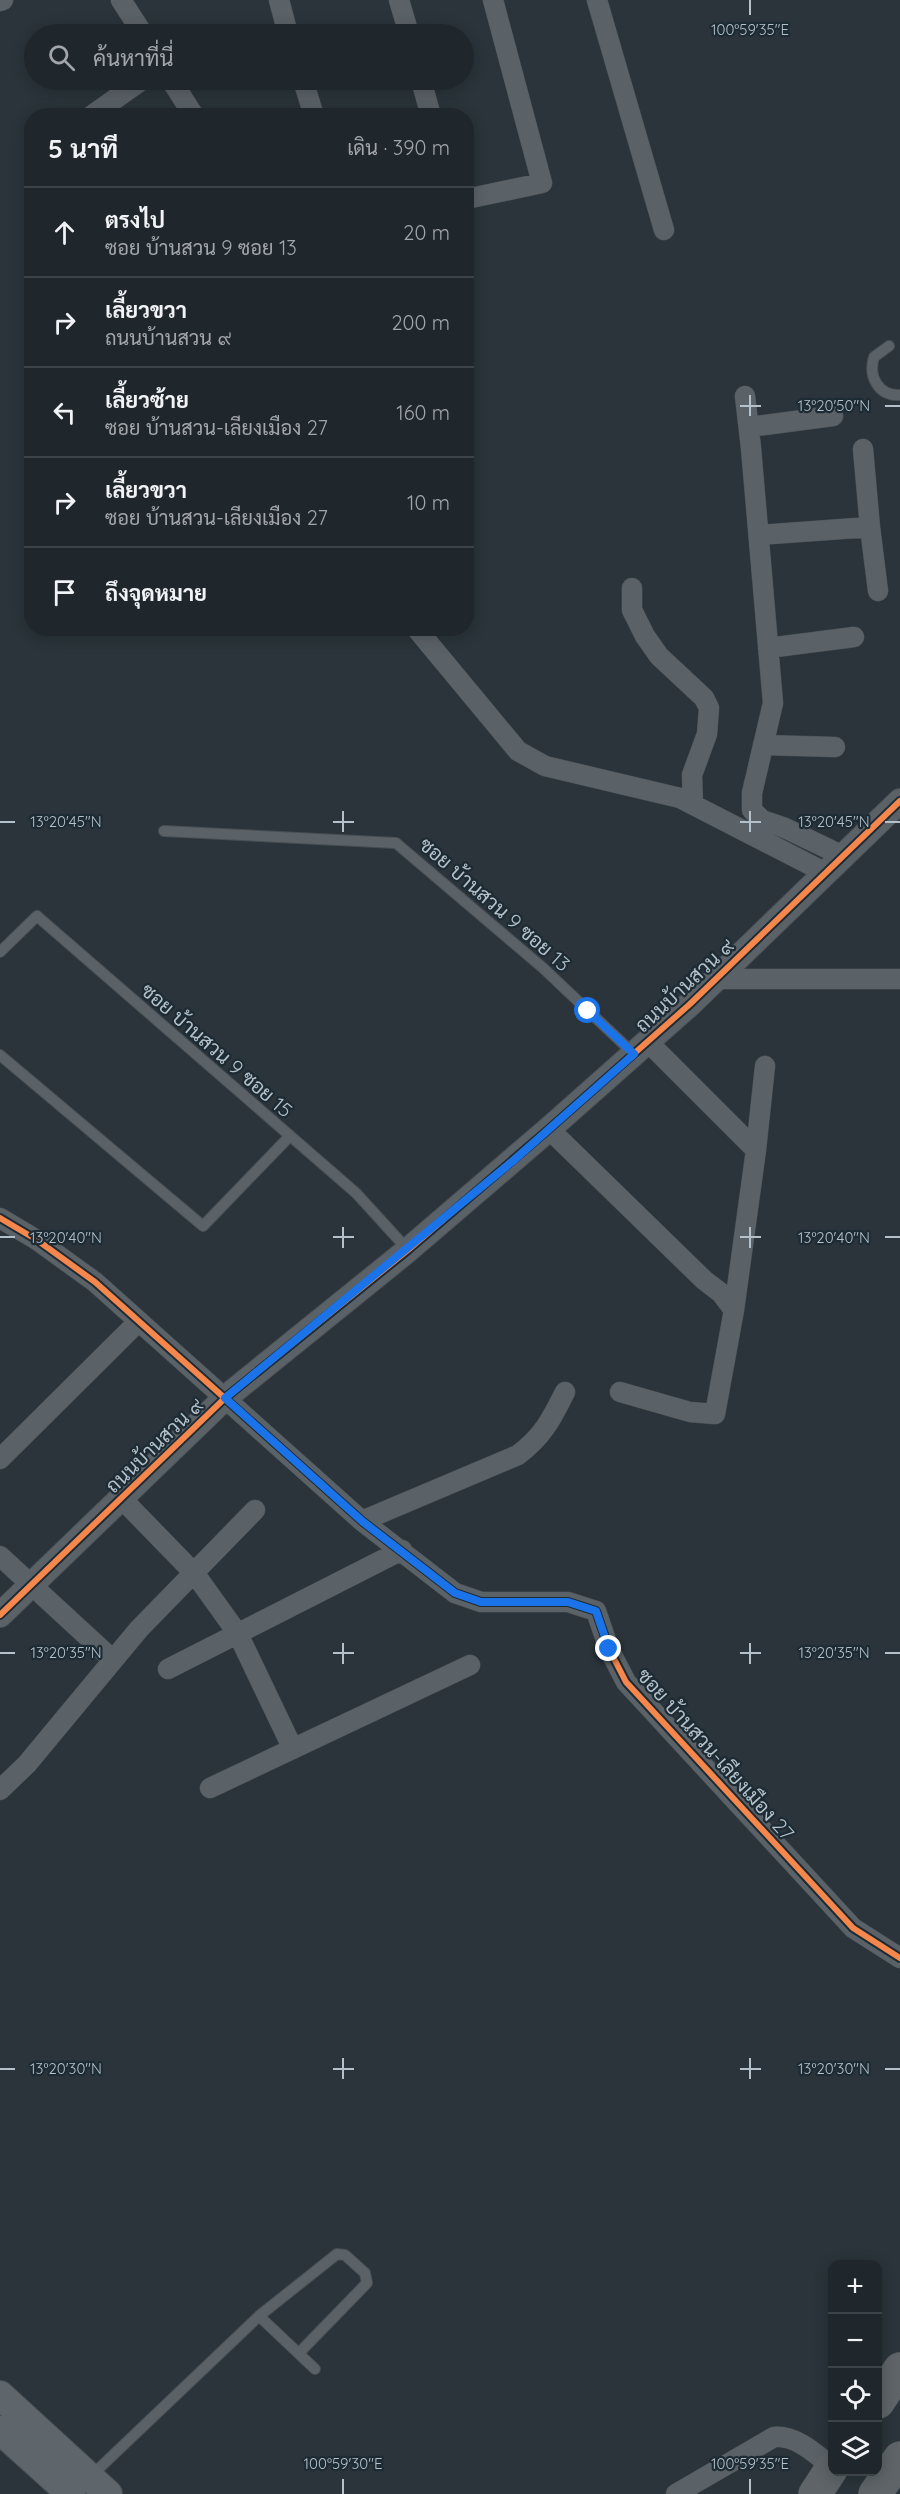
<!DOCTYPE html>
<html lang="th">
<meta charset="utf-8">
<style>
body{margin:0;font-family:Quicksand,Sarabun,sans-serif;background:#282f34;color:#f1f3f6}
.controls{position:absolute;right:18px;bottom:18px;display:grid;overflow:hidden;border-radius:12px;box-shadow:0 3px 15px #0003}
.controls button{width:54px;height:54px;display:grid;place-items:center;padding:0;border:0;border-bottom:2px solid #3d4448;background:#20272c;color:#f1f3f6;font:30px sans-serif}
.stop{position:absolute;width:18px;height:18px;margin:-14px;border:4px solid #1a73e8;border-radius:50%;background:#fff}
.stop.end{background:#1a73e8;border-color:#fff;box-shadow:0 2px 6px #0008}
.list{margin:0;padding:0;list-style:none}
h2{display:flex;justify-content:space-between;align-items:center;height:78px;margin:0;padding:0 24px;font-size:26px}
h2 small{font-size:20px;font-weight:400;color:#a2a5a9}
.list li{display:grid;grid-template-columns:39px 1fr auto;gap:18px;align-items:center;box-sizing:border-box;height:90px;padding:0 24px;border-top:2px solid #3d4448}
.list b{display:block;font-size:22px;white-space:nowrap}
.list p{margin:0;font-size:20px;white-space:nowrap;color:#a2a5a9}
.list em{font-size:20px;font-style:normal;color:#a2a5a9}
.icon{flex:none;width:33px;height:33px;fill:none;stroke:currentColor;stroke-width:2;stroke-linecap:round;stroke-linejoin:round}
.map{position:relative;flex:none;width:900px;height:2494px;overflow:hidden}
.search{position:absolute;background:#20272c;box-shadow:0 3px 15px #0003;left:24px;top:24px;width:450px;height:66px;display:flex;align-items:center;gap:15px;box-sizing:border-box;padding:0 21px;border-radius:33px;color:#a2a5a9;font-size:22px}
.panel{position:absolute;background:#20272c;box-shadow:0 3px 15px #0003;left:24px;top:108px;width:450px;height:528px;border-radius:24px}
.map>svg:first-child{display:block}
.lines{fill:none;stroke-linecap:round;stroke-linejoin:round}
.service-casing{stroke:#484f54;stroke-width:12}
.minor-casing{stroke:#484f54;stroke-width:21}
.tertiary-casing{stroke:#484f54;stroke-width:26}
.secondary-casing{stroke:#484f54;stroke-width:30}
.trunk-casing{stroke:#475055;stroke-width:34}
.service{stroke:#5b6267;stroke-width:10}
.minor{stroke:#5b6267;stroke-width:20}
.tertiary{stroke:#5b6267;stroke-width:24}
.secondary{stroke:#5e666c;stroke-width:28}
.trunk{stroke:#5e6468;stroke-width:33}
.cycleway-casing{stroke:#1d2b35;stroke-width:10}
.cycleway{stroke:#f5874c;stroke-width:6}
.route{stroke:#1a73e8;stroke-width:8}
.ticks{fill:none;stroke:#b4c1ca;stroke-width:2}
.labels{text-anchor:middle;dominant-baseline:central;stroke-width:4.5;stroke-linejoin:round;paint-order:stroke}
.street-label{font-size:20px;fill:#b4c1ca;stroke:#1d2b35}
.ticks-label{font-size:15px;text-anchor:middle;fill:#b4c1ca;stroke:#1d2b35;stroke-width:4.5;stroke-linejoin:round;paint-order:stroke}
</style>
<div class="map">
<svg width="900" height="2494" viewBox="0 0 900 2494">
<rect width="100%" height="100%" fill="#2a343a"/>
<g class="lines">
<defs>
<path id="service" d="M889,346L874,357C868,376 878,396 900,395
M164,831L396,843L543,968L634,1054
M0,952L37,916L356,1193L408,1250
M0,1055L203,1226L289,1137
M259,2316L337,2254L345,2255L365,2273L367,2283L299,2353
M90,2477L259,2316L315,2369"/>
<path id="minor" d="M121,0L143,34
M279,0L288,34
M399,0L409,34
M597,0L664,230
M0,1L3,0
M171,80L194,116
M303,80L314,116
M421,80L431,116
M91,116L142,80
M466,199L542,183L493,0
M745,396L751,448L773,703L752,793V810L762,820L785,828L843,856
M749,427L833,416
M863,449L870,527L878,591
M759,535L870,527
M632,588V610L645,636L659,656L704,698L709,708L707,734L692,775L693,804
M416,628L518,751L545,766L680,798L826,873
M768,648L854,637
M763,745L835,747
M716,979H900
M648,1042L756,1150
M549,1129L704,1280L721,1293L734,1310L756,1150L765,1066
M0,1218L37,1240L95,1282L362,1521L455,1593L481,1602H568L596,1611L609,1649L626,1682L853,1928L900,1958
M620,1392L690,1412L715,1414L734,1310
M0,1459L139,1321
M122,1499L195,1574L238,1634L293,1749
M362,1521L518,1455C543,1436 551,1420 565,1392
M0,1556L113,1660
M168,1669L402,1550
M210,1788L470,1665
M0,1790L27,1764L139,1629L255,1510
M676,2494L774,2437C796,2435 816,2454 832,2467"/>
<path id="tertiary" d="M0,1615L225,1398L408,1250L549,1129L690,1004L900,801"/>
<path id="secondary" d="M0,2395L108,2494
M0,2430L71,2494"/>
<path id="trunk" d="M878,2402L900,2369
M815,2494L832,2468
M875,2494L900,2458"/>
</defs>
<use href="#service" class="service-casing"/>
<use href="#minor" class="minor-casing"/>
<use href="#tertiary" class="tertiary-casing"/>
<use href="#secondary" class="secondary-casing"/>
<use href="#trunk" class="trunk-casing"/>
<use href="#service" class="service"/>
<use href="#minor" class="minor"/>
<use href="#tertiary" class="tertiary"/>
<use href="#secondary" class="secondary"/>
<use href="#trunk" class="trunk"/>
<defs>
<path id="cycleway" d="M0,1218L37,1240L95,1282L362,1521L455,1593L481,1602H568L596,1611L609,1649L626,1682L853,1928L900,1958
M0,1615L225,1398L408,1250L549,1129L690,1004L900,801"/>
</defs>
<use href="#cycleway" class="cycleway-casing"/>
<use href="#cycleway" class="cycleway"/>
</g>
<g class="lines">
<path class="route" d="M588,1011L634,1054L513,1161L225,1398L362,1521L455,1593L481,1602H568L596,1611L609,1649"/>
</g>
<path class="ticks" d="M750,0V15M750,395V416M740,406H761M885,406H900M343,811V832M750,811V832M0,822H15M333,822H354M740,822H761M885,822H900M343,1227V1248M750,1227V1248M0,1237H15M333,1237H354M740,1237H761M885,1237H900M343,1643V1664M750,1643V1664M0,1653H15M333,1653H354M740,1653H761M885,1653H900M343,2058V2079M750,2058V2079M0,2069H15M333,2069H354M740,2069H761M885,2069H900M343,2479V2494M750,2479V2494"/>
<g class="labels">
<g class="street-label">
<text transform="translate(495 904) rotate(41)">ซอย บ้านสวน 9 ซอย 13</text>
<text transform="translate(684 985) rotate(-43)">ถนนบ้านสวน ๙</text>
<text transform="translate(217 1050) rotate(41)">ซอย บ้านสวน 9 ซอย 15</text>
<text transform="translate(154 1445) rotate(-44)">ถนนบ้านสวน ๙</text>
<text transform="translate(716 1754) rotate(48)">ซอย บ้านสวน-เลียงเมือง 27</text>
</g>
</g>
<g class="ticks-label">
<text x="750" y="35">100°59'35"E</text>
<text x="834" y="411">13°20'50"N</text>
<text x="66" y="827">13°20'45"N</text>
<text x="834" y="827">13°20'45"N</text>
<text x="66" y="1243">13°20'40"N</text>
<text x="834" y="1243">13°20'40"N</text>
<text x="66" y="1658">13°20'35"N</text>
<text x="834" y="1658">13°20'35"N</text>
<text x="66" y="2074">13°20'30"N</text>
<text x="834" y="2074">13°20'30"N</text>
<text x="343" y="2469">100°59'30"E</text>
<text x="750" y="2469">100°59'35"E</text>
</g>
</svg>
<div class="controls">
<button>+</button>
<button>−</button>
<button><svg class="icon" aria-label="locate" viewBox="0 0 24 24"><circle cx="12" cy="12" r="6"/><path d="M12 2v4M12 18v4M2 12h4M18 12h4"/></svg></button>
<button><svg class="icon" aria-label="layers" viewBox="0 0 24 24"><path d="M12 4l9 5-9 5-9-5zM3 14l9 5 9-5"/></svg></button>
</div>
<div class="stop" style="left:588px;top:1011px"></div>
<div class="stop end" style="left:609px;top:1649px"></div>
<div class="search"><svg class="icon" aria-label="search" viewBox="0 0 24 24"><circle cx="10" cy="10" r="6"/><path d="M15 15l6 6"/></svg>ค้นหาที่นี่</div>
<section class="panel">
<h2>5 นาที<small>เดิน · 390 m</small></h2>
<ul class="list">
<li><svg class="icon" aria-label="ahead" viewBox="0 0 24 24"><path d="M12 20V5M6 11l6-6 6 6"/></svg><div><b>ตรงไป</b><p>ซอย บ้านสวน 9 ซอย 13</p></div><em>20 m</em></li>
<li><svg class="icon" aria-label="right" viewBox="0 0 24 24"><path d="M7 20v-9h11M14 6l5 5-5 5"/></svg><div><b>เลี้ยวขวา</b><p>ถนนบ้านสวน ๙</p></div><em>200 m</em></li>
<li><svg class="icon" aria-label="left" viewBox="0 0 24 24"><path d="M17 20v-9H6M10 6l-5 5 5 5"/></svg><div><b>เลี้ยวซ้าย</b><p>ซอย บ้านสวน-เลียงเมือง 27</p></div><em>160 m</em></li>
<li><svg class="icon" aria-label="right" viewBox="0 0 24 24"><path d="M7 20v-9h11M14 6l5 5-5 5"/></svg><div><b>เลี้ยวขวา</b><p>ซอย บ้านสวน-เลียงเมือง 27</p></div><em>10 m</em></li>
<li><svg class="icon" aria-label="arrive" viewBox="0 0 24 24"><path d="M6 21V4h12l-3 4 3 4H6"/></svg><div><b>ถึงจุดหมาย</b></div></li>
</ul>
</section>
</div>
